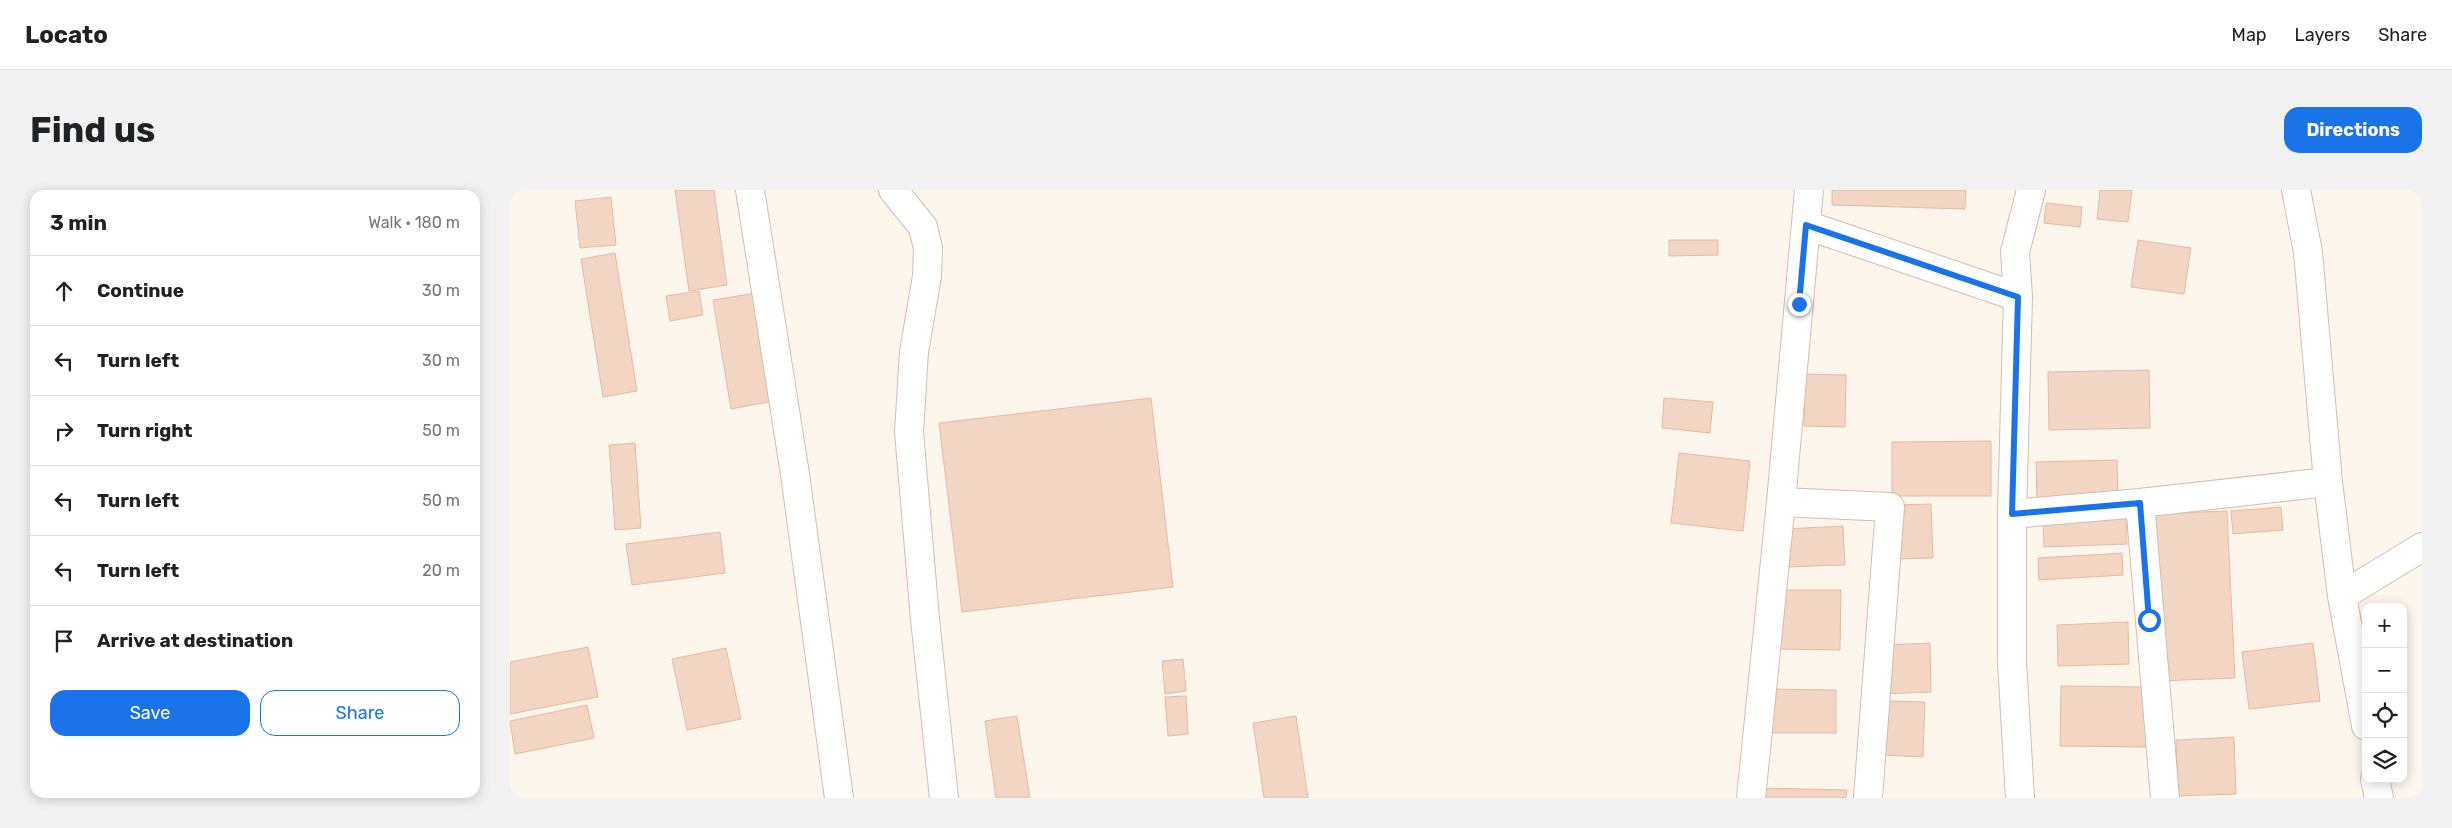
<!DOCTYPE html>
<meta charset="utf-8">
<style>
body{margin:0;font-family:Rubik,sans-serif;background:#f2f2f2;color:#202124}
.controls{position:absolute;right:15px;bottom:15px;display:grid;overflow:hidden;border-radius:10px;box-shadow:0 2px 12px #0003}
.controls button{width:45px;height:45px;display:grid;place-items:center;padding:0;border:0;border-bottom:1px solid #e0e0e0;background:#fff;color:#202124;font:25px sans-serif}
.stop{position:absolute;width:15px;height:15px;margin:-11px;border:4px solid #1a73e8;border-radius:50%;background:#fff}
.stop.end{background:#1a73e8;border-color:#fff;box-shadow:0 1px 5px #0008}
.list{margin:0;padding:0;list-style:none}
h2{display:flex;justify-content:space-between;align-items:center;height:65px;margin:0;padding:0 20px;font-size:21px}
h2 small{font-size:16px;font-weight:400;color:#757577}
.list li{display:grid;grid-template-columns:32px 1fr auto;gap:15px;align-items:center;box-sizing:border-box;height:70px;padding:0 20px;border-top:1px solid #e0e0e0}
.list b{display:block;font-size:19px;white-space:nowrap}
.list em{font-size:16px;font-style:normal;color:#757577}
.actions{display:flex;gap:10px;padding:15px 20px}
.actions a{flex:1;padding:11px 0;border:1px solid #1a73e8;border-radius:15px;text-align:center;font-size:18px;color:#1a73e8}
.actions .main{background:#1a73e8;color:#fff}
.icon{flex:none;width:28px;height:28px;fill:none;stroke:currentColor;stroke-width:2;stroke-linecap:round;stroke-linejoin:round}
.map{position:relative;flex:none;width:1912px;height:608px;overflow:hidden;border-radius:15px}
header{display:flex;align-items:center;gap:30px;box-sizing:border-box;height:70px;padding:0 25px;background:#fff;border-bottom:1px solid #e0e0e0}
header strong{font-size:24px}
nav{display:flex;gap:28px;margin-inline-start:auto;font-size:18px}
.intro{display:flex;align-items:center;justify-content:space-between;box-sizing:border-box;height:120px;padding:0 30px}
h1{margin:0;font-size:35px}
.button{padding:12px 22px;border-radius:15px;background:#1a73e8;color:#fff;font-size:18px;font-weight:700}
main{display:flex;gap:30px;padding:0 30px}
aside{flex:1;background:#fff;border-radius:15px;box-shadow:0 2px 12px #0003}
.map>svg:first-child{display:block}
.building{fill:#f3d5c3;stroke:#e6bba3}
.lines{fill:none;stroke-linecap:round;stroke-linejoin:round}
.street-casing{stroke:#d1beb0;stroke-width:30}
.street{stroke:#fff;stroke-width:28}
.route{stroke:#1a73e8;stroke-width:6}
</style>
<header>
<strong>Locato</strong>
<nav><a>Map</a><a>Layers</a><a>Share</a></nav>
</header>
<div class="intro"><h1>Find us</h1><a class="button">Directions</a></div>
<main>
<aside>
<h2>3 min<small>Walk · 180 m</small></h2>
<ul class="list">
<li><svg class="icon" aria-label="ahead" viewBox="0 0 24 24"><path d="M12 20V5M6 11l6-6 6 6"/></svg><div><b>Continue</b></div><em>30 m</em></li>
<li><svg class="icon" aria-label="left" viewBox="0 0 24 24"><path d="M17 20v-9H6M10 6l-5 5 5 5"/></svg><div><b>Turn left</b></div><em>30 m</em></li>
<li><svg class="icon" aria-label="right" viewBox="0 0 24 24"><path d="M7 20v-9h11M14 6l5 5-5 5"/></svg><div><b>Turn right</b></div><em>50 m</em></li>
<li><svg class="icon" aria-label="left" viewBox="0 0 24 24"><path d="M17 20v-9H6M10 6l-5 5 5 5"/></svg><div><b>Turn left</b></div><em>50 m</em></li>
<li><svg class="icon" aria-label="left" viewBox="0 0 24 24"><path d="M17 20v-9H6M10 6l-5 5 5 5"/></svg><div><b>Turn left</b></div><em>20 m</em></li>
<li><svg class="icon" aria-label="arrive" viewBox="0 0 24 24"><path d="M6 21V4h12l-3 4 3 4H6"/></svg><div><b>Arrive at destination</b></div></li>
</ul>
<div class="actions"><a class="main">Save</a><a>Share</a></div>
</aside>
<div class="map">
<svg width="1912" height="608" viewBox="0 0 1912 608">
<rect width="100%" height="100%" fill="#fdf6ec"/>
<path class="building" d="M165,0H204L217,95L179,101Z
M1322,0H1456L1455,19L1322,15Z
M1590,0H1622L1618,32L1587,29Z
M101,7L106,55L70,58L65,11Z
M1536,13L1572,17L1570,37L1534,33Z
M1159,50H1208V65L1159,66Z
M1628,50L1681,58L1674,104L1621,97Z
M105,63L127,201L93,207L71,69Z
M189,101L193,125L160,131L156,106Z
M246,103L264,211L221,219L203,110Z
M1639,180L1640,238L1539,240L1538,182Z
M1295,184L1336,185L1335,237L1294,236Z
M641,208L663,397L452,422L429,233Z
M1154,208L1203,212L1200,243L1152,238Z
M1481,251V306H1382V252Z
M125,253L131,338L105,340L99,255Z
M1169,263L1240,271L1233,341L1161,333Z
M1607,270L1608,310L1527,311L1526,272Z
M1421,314L1423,368L1386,369L1385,315Z
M1771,317L1773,340L1723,344L1721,321Z
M1717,321L1725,488L1649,491L1642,324Z
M1616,325L1617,354L1534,357L1533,329Z
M1333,336L1335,375L1277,377L1275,339Z
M210,342L215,383L122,395L116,354Z
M1612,363L1613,385L1529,390L1528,368Z
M1271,400H1331L1330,460L1270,459Z
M1618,432L1619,474L1548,476L1547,435Z
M1420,453L1421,502L1373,504L1372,455Z
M1803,453L1810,511L1739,519L1732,462Z
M78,457L88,507L0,524V472Z
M216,458L231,529L177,540L162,469Z
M673,469L676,501L655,504L652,471Z
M1551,496L1637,497L1636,557L1550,556Z
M1256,499L1326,500V543H1255Z
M676,506L678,544L658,546L655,507Z
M1374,511L1415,512L1413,567L1372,565Z
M77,515L84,548L5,564L0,531Z
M507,526L520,608H486L475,531Z
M786,526L798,608H754L743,533Z
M1724,547L1726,604L1668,606L1666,550Z
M1247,598L1337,600L1336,608H1247Z"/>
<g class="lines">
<defs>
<path id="street" d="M240,0L285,284L329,608
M383,0L413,37L418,58L417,86L404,162L399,242L415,429L434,608
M1786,0L1798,62L1818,292
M1296,35L1508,107L1502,324V472L1510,608
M1508,107L1505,62L1521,0
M1271,312L1380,317L1358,608
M1630,313L1655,608
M1502,324L1630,313L1818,292L1832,406L1856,536
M1832,406L1912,357
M1865,589L1869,608
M1241,608L1271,312L1299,0"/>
</defs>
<use href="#street" class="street-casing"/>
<use href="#street" class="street"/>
</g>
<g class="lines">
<path class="route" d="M1289,114L1296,35L1508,107L1502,324L1630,313L1639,430"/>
</g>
</svg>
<div class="controls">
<button>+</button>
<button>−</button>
<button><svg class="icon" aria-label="locate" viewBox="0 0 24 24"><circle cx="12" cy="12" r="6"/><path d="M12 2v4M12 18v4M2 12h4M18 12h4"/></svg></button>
<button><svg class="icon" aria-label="layers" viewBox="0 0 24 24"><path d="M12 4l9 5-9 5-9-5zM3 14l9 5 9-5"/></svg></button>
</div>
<div class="stop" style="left:1639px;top:430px"></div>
<div class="stop end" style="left:1289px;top:114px"></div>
</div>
</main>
